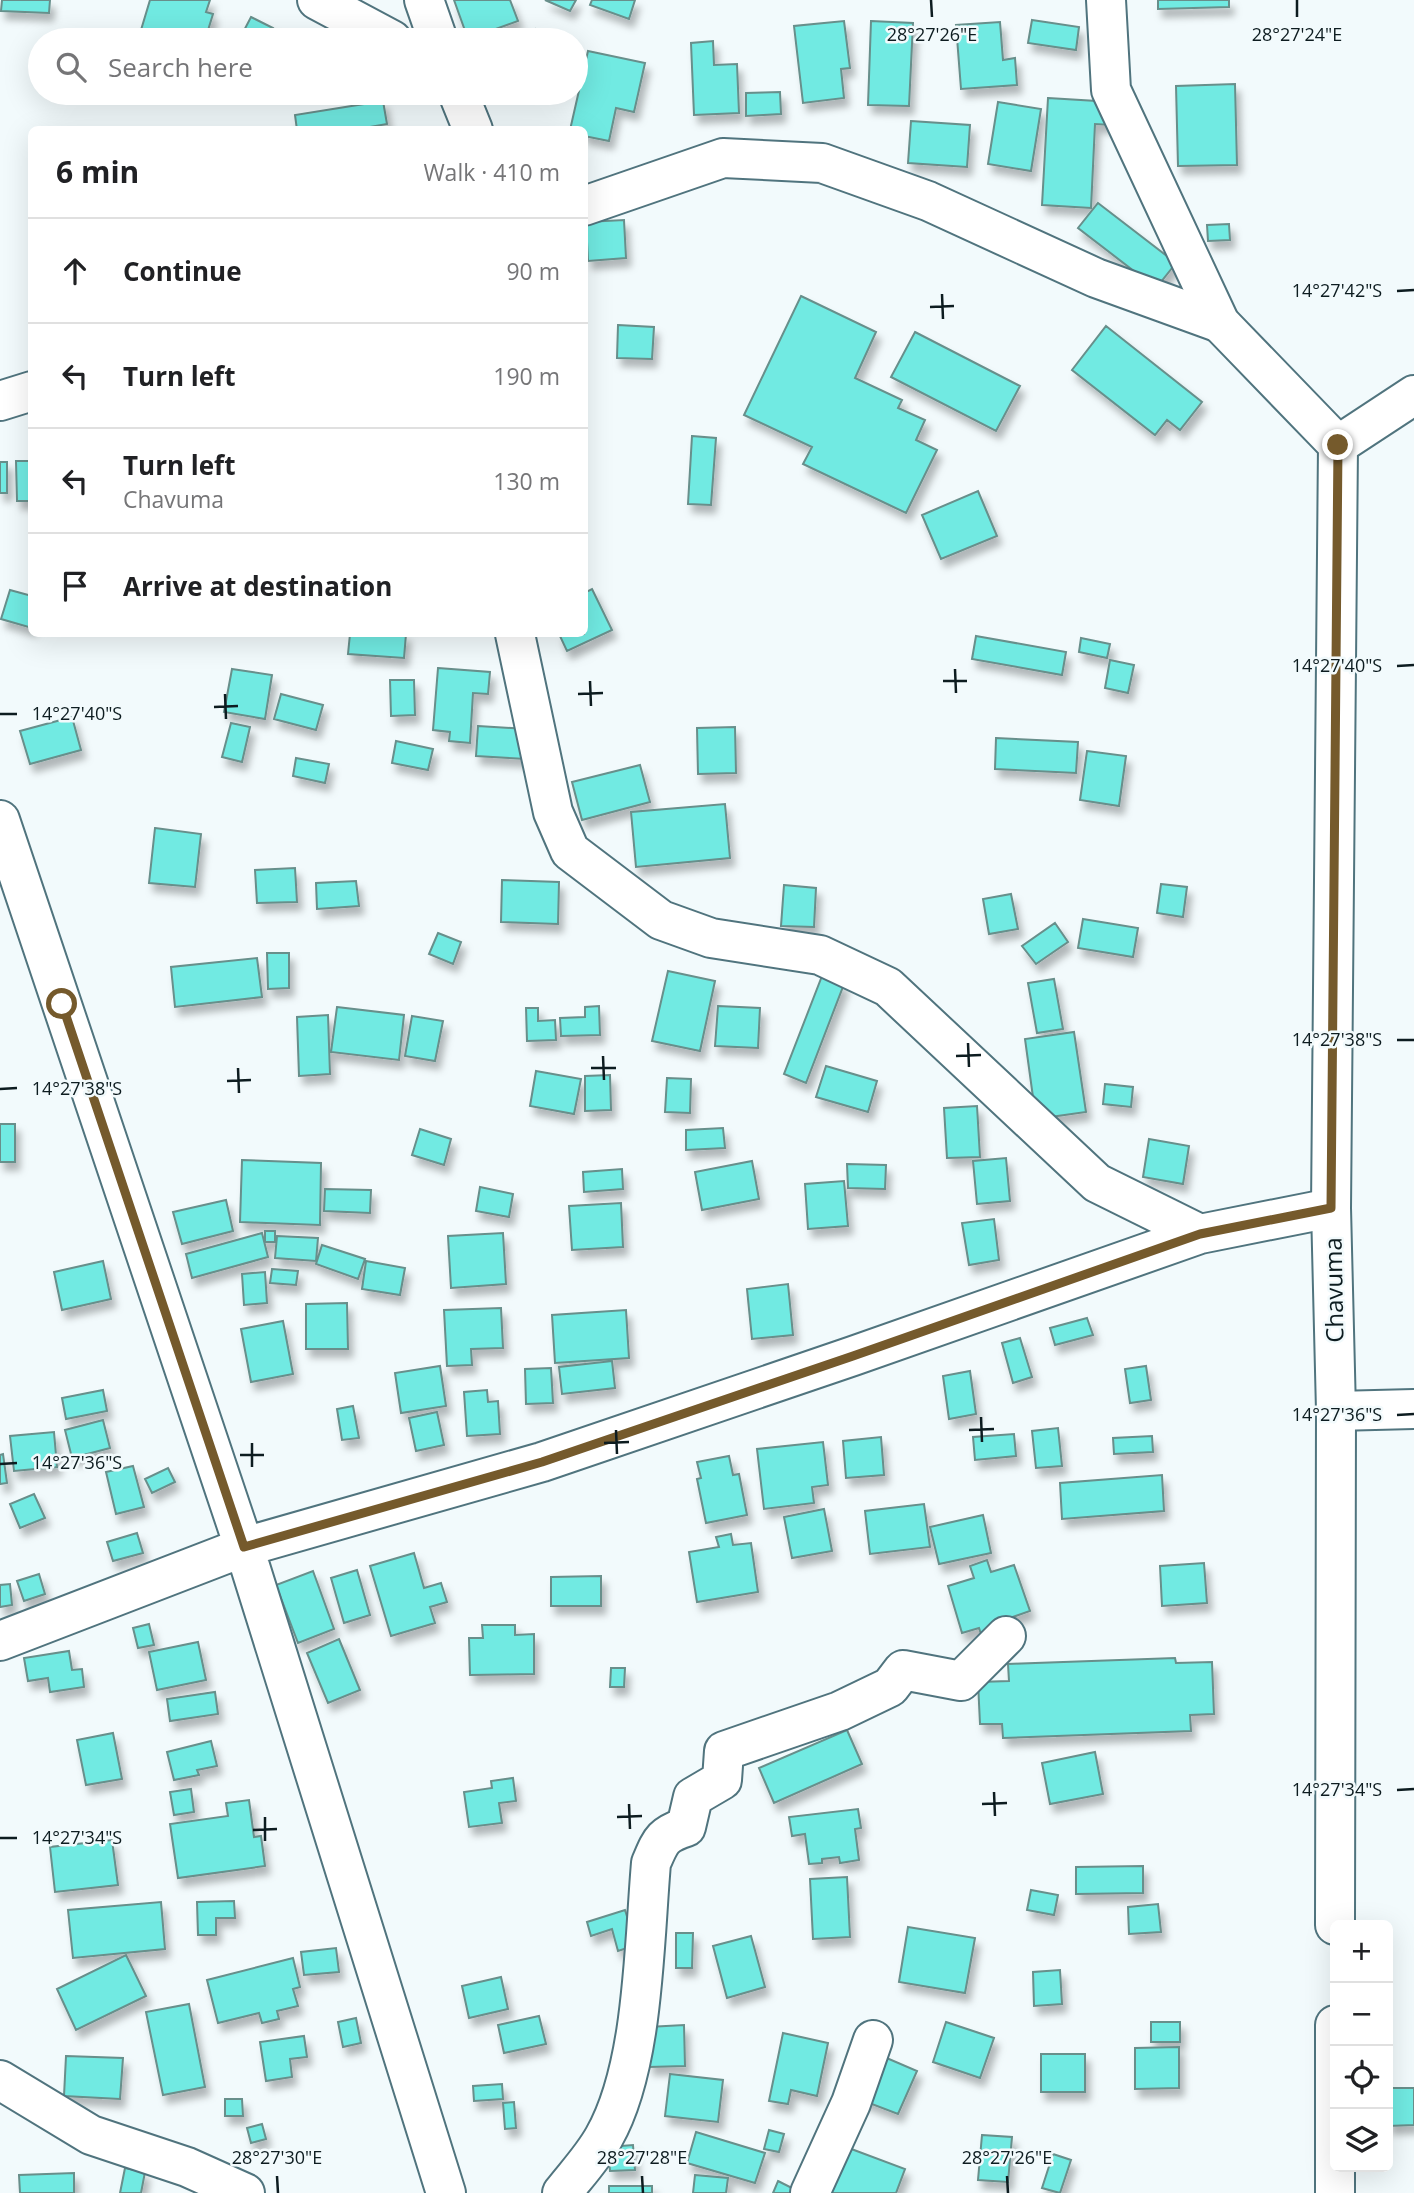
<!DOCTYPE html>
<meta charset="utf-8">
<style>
body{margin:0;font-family:"Open Sans",sans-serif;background:#f2f2f2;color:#202124}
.controls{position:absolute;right:21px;bottom:21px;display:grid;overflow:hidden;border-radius:10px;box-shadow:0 7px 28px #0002}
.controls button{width:63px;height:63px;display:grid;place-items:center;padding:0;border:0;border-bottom:2px solid #e0e0e0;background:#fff;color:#202124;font:35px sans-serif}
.stop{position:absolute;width:21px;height:21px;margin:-16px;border:5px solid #755a2c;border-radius:50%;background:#fff}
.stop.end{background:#755a2c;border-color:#fff;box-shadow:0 2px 7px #0008}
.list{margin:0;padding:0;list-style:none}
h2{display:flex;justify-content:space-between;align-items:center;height:91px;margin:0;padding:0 28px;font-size:30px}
h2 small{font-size:23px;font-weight:400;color:#757577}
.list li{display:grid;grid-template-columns:46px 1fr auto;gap:21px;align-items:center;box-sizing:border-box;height:105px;padding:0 28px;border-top:2px solid #e0e0e0}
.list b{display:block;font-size:26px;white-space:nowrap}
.list p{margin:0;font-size:23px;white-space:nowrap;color:#757577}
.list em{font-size:23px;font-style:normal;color:#757577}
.icon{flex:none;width:38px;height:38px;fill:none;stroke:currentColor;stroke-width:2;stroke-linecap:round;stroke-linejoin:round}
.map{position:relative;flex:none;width:1414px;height:2193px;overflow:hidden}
.search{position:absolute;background:#fff;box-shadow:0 7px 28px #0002;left:28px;top:28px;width:560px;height:77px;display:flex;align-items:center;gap:18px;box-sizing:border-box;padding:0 24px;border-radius:38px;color:#757577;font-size:26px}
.panel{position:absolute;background:#fff;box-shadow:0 7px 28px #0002;left:28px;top:126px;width:560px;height:511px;border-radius:10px}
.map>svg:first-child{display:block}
.building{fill:#71eae2;stroke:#678f8b;stroke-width:2;filter:url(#shadow)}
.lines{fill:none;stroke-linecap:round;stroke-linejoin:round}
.street-casing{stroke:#50747e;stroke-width:42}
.secondary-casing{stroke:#50747e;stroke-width:42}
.street{stroke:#fff;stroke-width:38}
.secondary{stroke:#fff;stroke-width:38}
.route{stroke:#755a2c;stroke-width:9}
.ticks{fill:none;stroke:#0d1c20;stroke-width:2.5}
.labels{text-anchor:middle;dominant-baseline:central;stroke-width:5;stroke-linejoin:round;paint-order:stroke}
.street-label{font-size:24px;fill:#0d1c20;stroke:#f2fafc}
.ticks-label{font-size:18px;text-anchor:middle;fill:#0d1c20;stroke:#f2fafc;stroke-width:5;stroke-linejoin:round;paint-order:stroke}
</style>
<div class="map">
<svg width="1414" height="2193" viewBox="0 0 1414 2193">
<defs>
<filter id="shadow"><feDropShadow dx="4.5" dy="8" stdDeviation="3.5" flood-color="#0004"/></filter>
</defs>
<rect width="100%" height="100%" fill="#f2fafc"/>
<path class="building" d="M2,0H50L49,13L1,11Z
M150,0H210L206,12L213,14L205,40H138Z
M454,0H510L518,21L468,39Z
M545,0H576L570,11Z
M592,0H635L629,19L590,5Z
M1158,0H1229V7L1158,9Z
M251,17L273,28L268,40H239Z
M1032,20L1079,27L1076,50L1028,43Z
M844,21L850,68L841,69L844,98L803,103L794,26Z
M871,21L913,23L909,106L868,105Z
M1000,22L1003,60L1015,58L1017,85L961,89L956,25Z
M536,29L573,40H533Z
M713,41L714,65L737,64L739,113L694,115L691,43Z
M588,51L645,63L634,112L616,108L609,141L584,136V130H570Z
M1235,84L1237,165L1178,166L1176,86Z
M780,92L781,114L746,116V93Z
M1048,98L1113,102L1112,125L1095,124L1091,208L1042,205Z
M383,101L387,124L353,130H297L295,115Z
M998,102L1041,109L1031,171L988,164Z
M911,121L970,125L967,167L908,163Z
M1098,203L1176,263L1156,288L1078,228Z
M624,220L626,258L588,261L586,222Z
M1229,224L1230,240L1208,241L1207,225Z
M801,296L876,332L855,378L902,400L898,408L925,420L916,440L937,450L906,513L803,464L812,447L744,415Z
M618,325L654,327L652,359L617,358Z
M1106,326L1202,402L1180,430L1167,420L1155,435L1072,370Z
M915,332L1020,386L996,431L891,377Z
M692,436L716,438L711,505L688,504Z
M16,461H32V501H17Z
M0,462H7V493H0Z
M978,491L997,536L941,559L922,515Z
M592,589L612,630L567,651L559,634H584V593Z
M10,590L32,596V628L1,619Z
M350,634H406L404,658L348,654Z
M976,636L1066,652L1062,675L972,659Z
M1081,638L1110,644L1107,658L1079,652Z
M1110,660L1134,665L1128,693L1105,688Z
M438,668L490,672L488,694L473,693L470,743L449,741L450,732L433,730Z
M232,669L272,675L265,719L224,712Z
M390,680H414L415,715L391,716Z
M281,694L323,705L316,730L274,719Z
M72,717L81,750L30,764L20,731Z
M231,723L250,727L242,762L222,757Z
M478,726L527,729L526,759L476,756Z
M735,727L736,773L698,774L697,728Z
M996,738L1078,742L1076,773L995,769Z
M396,741L433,749L428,770L392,763Z
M1087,751L1126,756L1119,806L1080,800Z
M296,758L329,764L325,783L293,776Z
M640,765L650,802L582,820L572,782Z
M725,804L730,858L636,867L631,812Z
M155,828L201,834L195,887L149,883Z
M295,868L297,902L257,903L255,870Z
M502,880L559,882L558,924L501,922Z
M356,881L359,906L317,909L316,883Z
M1161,884L1187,887L1183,917L1157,913Z
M784,885L816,888L814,927L781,926Z
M1011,894L1018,929L989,934L983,899Z
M1083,919L1138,928L1133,957L1078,948Z
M1055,923L1068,942L1036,964L1022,946Z
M438,933L461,942L453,964L429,954Z
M267,953H289V988L268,989Z
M257,958L262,997L175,1007L171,967Z
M668,971L715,981L700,1051L652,1041Z
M822,976L844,984L806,1083L784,1074Z
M1054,979L1063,1029L1037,1033L1028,983Z
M599,1006L600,1035L561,1036L560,1018L585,1017V1007Z
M718,1006L760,1008L758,1048L715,1046Z
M337,1007L404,1015L399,1060L331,1052Z
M526,1008H538V1021L555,1020L556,1040L527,1041Z
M328,1015L330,1074L299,1076L297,1017Z
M412,1016L443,1021L435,1061L405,1056Z
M1074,1032L1086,1112L1036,1119L1025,1039Z
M826,1066L877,1081L868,1112L816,1097Z
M536,1071L581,1079L574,1114L530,1106Z
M610,1075L611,1110L585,1111V1076Z
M667,1078L691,1079L690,1113L665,1112Z
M1105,1084L1133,1087L1131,1107L1103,1104Z
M977,1106L980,1157L947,1158L944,1108Z
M0,1124H15V1162H0Z
M723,1128L725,1148L686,1150V1130Z
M420,1129L451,1139L444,1165L412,1155Z
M1149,1139L1189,1146L1183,1184L1143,1177Z
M1006,1158L1010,1201L977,1204L973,1161Z
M242,1160L321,1163L320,1225L240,1222Z
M752,1161L759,1199L702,1210L695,1172Z
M847,1164L886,1165L885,1189L848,1188Z
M622,1169L623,1189L584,1192L583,1172Z
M844,1181L848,1226L808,1229L805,1184Z
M480,1187L513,1194L509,1217L476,1211Z
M325,1189L371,1190L370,1213L324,1211Z
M226,1200L233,1231L182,1244L173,1212Z
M621,1203L623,1247L572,1250L569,1206Z
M994,1219L999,1260L969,1265L962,1223Z
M265,1231H275V1242H265Z
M262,1233L268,1257L192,1278L186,1254Z
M503,1233L506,1284L451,1288L448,1236Z
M277,1236L318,1238L316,1261L275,1258Z
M322,1245L365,1259L358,1279L316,1264Z
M103,1261L111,1299L62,1310L54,1272Z
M366,1261L405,1268L400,1295L362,1289Z
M272,1269L298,1271L296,1285L270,1283Z
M265,1272L267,1303L244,1305L242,1274Z
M788,1284L793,1335L752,1339L747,1289Z
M347,1303L348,1349H306V1304Z
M501,1308L503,1348L471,1349L472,1365L447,1366L444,1310Z
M626,1310L629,1358L555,1363L552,1315Z
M1087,1318L1093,1335L1055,1345L1050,1328Z
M283,1321L293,1374L251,1382L241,1329Z
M1020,1338L1032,1377L1013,1383L1002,1343Z
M612,1361L615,1388L562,1394L559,1367Z
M440,1366L446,1406L401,1413L395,1373Z
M1146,1366L1151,1400L1130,1403L1125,1369Z
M551,1368L553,1403L526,1404L525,1369Z
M970,1371L976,1414L949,1419L943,1376Z
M103,1390L107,1411L66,1419L62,1398Z
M487,1390L488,1402L498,1401L500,1434L467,1436L464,1392Z
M353,1406L359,1438L342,1440L337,1409Z
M437,1412L444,1445L416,1451L409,1418Z
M103,1420L110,1448L72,1458L65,1430Z
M1058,1428L1062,1466L1036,1468L1032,1431Z
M54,1432L57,1467L14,1471L10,1436Z
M1014,1434L1016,1456L975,1460L973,1437Z
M1152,1436L1153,1452L1114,1454L1113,1438Z
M881,1437L884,1475L846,1478L843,1441Z
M823,1442L828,1485L812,1487L814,1503L764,1509L757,1449Z
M3,1454L7,1483L0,1484V1455Z
M729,1456L733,1475L739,1474L747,1515L706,1523L697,1479L701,1478L697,1462Z
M133,1466L144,1507L116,1514L106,1472Z
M168,1468L175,1482L152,1493L145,1479Z
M1162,1475L1164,1511L1062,1519L1060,1483Z
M34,1494L45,1518L20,1528L10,1504Z
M924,1504L930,1547L870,1554L865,1511Z
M824,1509L832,1551L792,1558L784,1517Z
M983,1515L991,1553L939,1564L930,1527Z
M137,1533L143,1553L113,1561L107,1542Z
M731,1534L733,1545L751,1543L758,1592L697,1602L689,1552L719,1547L716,1537Z
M414,1553L424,1588L441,1583L447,1602L430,1607L435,1623L391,1636L370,1566Z
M987,1560L991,1572L1014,1565L1030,1611L1010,1618L982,1637L979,1628L962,1633L948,1586L974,1578L970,1566Z
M1204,1563L1207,1603L1162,1606L1160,1566Z
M357,1570L370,1615L344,1623L331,1578Z
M313,1571L334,1629L298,1643L276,1585Z
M39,1574L45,1594L24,1601L17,1581Z
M601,1576V1606H551V1577Z
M10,1584L12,1605L0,1607V1585Z
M149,1624L154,1645L138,1648L133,1628Z
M482,1625H515V1635L534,1634V1674L470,1675L469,1638H483Z
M339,1639L360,1690L328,1703L307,1653Z
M198,1642L206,1680L157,1690L149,1652Z
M69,1651L72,1670L82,1669L84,1687L50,1692L48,1678L28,1681L24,1658Z
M1175,1658L1176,1663L1212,1662L1214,1714L1190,1715L1191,1731L1003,1738L1002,1724H980L978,1682L1009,1681L1008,1664Z
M611,1668H625L624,1687H610Z
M215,1692L218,1714L170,1721L167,1699Z
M847,1730L862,1764L774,1803L759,1768Z
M113,1733L122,1779L86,1785L77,1740Z
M211,1741L217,1766L197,1770L199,1775L174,1780L167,1752Z
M1095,1752L1103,1794L1050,1804L1042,1763Z
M513,1778L516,1801L499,1803L502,1823L469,1827L464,1792L492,1788L491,1781Z
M191,1789L194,1812L174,1815L170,1792Z
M249,1800L254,1837L261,1836L265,1866L178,1878L170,1824L228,1816L226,1803Z
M858,1809L861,1828L855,1829L859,1860L840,1863L839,1857L822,1859V1863L809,1864L805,1834L792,1836L789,1817Z
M112,1840L118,1885L55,1892L50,1847Z
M1143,1866V1893L1076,1894V1867Z
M847,1877L850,1937L813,1939L810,1879Z
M1031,1890L1058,1895L1054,1915L1027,1910Z
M234,1901L235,1918H216V1935H198L197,1902Z
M161,1902L165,1949L73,1958L68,1910Z
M1158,1904L1161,1932L1129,1934L1128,1907Z
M625,1910L636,1945L618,1951L612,1929L591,1936L587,1922Z
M908,1927L975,1938L965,1993L899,1982Z
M676,1933H693L692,1968H676Z
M751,1936L765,1987L727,1998L713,1946Z
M336,1948L339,1972L304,1975L301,1952Z
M126,1955L146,1996L76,2030L57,1989Z
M293,1958L300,1987L293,1989L298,2006L277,2011L279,2019L262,2023L259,2013L218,2023L207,1980Z
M1060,1970L1062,2004L1034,2006L1033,1972Z
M501,1977L508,2009L469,2018L462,1986Z
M189,2004L205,2087L163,2095L146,2012Z
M539,2016L546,2044L504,2053L498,2025Z
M356,2018L361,2043L343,2047L338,2022Z
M946,2022L994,2038L980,2078L933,2062Z
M1151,2022H1180V2042H1151Z
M684,2025L685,2066L649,2067L648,2027Z
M783,2033L828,2043L817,2096L791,2090L788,2104L769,2101Z
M304,2036L307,2057L290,2059L292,2077L266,2081L260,2042Z
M1179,2047V2088L1135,2089V2048Z
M875,2053L917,2071L898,2114L856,2098Z
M1041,2054H1085V2092H1041Z
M66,2056L123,2058L120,2099L64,2096Z
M670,2074L723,2080L718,2122L665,2116Z
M502,2084L503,2099L474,2101L473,2086Z
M1388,2088H1414V2125L1388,2126Z
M225,2099H242L243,2116H225Z
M514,2102L516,2128L505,2129L503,2103Z
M262,2124L266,2139L251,2143L247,2128Z
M769,2130L784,2134L779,2152L764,2149Z
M696,2132L765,2153L755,2183L687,2163Z
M982,2135L1012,2137L1008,2182L978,2180Z
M633,2145L635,2170L610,2171L608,2147Z
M846,2147L905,2169L896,2193H828Z
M1053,2154L1071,2160L1060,2193L1042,2188Z
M125,2168L145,2172L141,2193H120Z
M74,2173V2193H20L19,2175Z
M695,2175L728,2178L726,2193H693Z
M778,2181L794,2189L793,2193H773Z
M609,2186H652V2193H609Z"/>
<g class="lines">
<defs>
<path id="street" d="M317,0L392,40
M424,0L438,40
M458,93L473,130
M584,206L723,158L822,163L928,201L1096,278L1220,323
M0,401L32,391
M515,634L553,812L570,851L661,920L711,938L820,955L888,987L1097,1183L1200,1234
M0,820L244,1547L446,2193
M1336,1411L1414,1409
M0,1641L244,1547L542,1462L853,1356L1200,1234L1331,1208
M0,2080L91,2135L187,2167L245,2193
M562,2193C576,2175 593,2157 604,2137C644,2067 644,1944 651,1863C661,1840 662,1835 686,1827L693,1797L722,1780L724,1751L840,1711L890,1687L903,1670L961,1681L1006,1636
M810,2193L851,2103L873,2040"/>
<path id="secondary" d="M1106,0L1111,90L1220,323L1338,445
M1338,445L1414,395
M1335,1925L1336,1411L1331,1208L1338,445
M1335,2193V2025"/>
</defs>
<use href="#street" class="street-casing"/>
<use href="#secondary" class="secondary-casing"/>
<use href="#street" class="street"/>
<use href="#secondary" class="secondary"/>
</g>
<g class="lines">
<path class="route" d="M62,1004L244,1547L542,1462L853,1356L1200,1234L1331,1208L1338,445"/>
</g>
<path class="ticks" d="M931,0L932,17M1297,0V17M1397,291L1414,290M942,294L943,319M930,307L954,306M1397,666L1414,665M955,669L956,693M590,681L591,706M943,681H967M225,694L226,719M578,694L603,693M214,707L238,706M0,714H17M1397,1040H1414M968,1043L969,1067M603,1056L604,1080M956,1056L981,1055M238,1068L239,1093M591,1068H616M227,1081L251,1080M0,1089L17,1088M1397,1415L1414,1414M981,1417L982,1442M616,1430L617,1454M969,1430L994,1429M252,1443V1467M604,1443L629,1442M240,1455H264M0,1464L17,1463M1397,1790L1414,1789M994,1792L995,1816M629,1804L630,1829M982,1804L1007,1803M265,1817V1841M617,1817L642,1816M253,1830L277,1829M0,1838H17M277,2176L278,2193M642,2176L643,2193M1007,2176L1008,2193"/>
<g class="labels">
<g class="street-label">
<text transform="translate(1333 1290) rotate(-91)">Chavuma</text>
</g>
</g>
<g class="ticks-label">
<text x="932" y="41">28°27'26"E</text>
<text x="1297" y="41">28°27'24"E</text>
<text x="1337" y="297">14°27'42"S</text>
<text x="1337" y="672">14°27'40"S</text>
<text x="77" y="720">14°27'40"S</text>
<text x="1337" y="1046">14°27'38"S</text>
<text x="77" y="1095">14°27'38"S</text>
<text x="1337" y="1421">14°27'36"S</text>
<text x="77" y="1469">14°27'36"S</text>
<text x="1337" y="1796">14°27'34"S</text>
<text x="77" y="1844">14°27'34"S</text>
<text x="277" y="2164">28°27'30"E</text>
<text x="642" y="2164">28°27'28"E</text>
<text x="1007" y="2164">28°27'26"E</text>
</g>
</svg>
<div class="controls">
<button>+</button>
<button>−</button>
<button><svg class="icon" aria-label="locate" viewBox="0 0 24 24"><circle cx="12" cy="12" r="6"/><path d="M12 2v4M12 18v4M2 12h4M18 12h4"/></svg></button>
<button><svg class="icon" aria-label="layers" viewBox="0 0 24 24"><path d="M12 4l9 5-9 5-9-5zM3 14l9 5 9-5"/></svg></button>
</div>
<div class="stop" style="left:62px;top:1004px"></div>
<div class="stop end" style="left:1338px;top:445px"></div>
<div class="search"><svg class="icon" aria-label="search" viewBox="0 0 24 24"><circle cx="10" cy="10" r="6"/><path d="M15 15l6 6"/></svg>Search here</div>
<section class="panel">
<h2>6 min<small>Walk · 410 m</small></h2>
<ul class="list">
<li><svg class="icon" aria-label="ahead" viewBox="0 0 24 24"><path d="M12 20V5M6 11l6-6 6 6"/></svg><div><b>Continue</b></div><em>90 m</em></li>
<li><svg class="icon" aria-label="left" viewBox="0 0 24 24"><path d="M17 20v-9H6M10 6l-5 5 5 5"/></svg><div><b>Turn left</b></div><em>190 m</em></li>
<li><svg class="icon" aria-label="left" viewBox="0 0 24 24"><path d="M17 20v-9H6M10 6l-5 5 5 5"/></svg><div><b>Turn left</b><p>Chavuma</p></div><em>130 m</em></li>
<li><svg class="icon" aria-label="arrive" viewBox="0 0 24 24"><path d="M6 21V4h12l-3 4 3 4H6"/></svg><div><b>Arrive at destination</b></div></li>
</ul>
</section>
</div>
